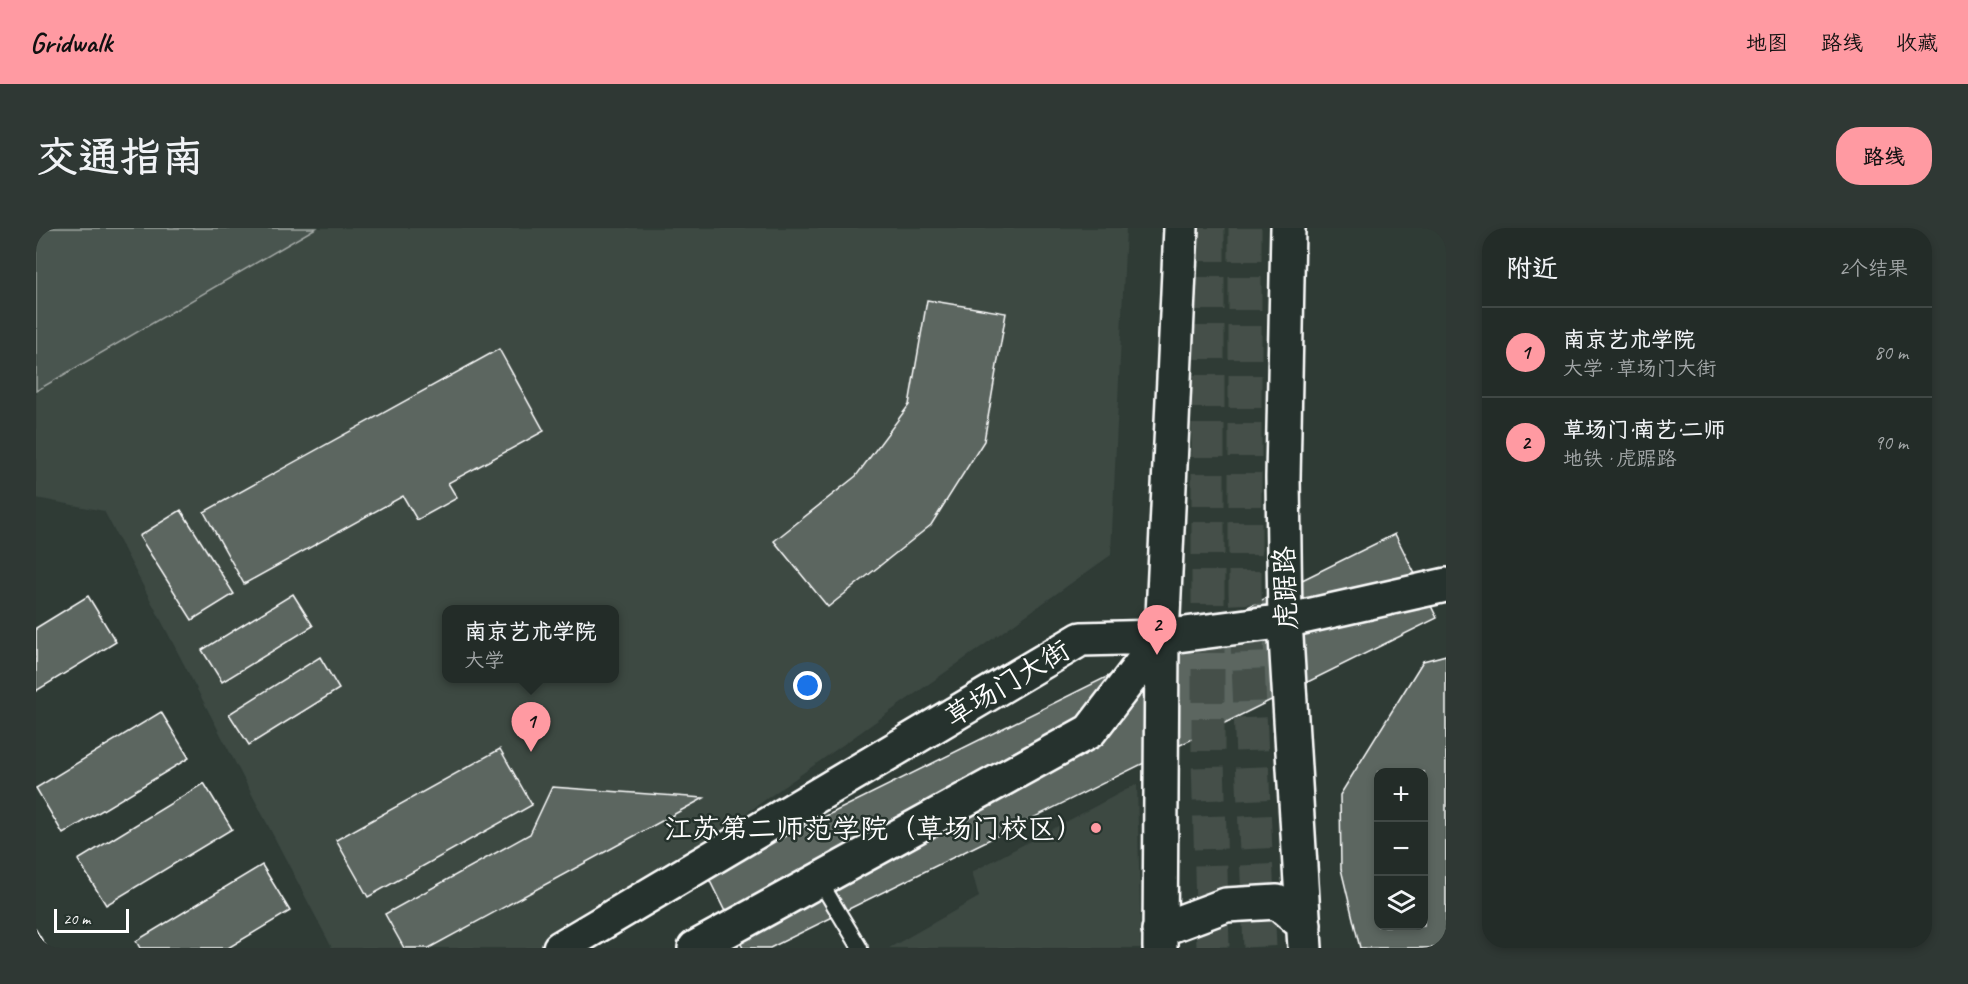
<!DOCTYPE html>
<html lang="zh">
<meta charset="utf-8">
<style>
body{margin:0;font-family:Caveat,"LXGW WenKai TC",sans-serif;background:#2f3834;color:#f1f3f6}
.controls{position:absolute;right:18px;bottom:18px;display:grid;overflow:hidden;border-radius:12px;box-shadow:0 3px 9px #0003}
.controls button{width:54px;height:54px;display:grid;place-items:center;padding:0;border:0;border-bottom:2px solid #404845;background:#232c28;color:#f1f3f6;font:30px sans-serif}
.scale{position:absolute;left:18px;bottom:15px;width:75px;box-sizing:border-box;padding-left:6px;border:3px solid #fff;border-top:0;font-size:16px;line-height:21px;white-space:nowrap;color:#fff;-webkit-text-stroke:4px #26332d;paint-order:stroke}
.you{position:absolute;left:772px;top:458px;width:21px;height:21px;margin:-15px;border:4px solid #fff;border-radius:50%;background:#1a73e8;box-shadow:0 0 0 9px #1a73e833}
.badge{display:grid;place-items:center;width:39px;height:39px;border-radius:50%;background:#ff9aa2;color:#111;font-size:20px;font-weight:700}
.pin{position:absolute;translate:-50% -50px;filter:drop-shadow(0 2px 3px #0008)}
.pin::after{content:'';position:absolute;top:32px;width:21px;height:18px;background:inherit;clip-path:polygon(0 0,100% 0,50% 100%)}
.popup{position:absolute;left:406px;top:377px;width:177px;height:78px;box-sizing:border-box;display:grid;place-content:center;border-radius:12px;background:#232c28;filter:drop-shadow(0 2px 4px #0005);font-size:20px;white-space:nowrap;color:#a3a7a8}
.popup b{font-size:22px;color:#f1f3f6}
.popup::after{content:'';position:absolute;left:50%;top:100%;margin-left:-12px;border:12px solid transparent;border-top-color:#232c28}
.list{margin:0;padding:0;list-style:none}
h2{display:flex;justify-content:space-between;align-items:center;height:78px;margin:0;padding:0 24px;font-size:26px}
h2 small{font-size:20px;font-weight:400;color:#a3a7a8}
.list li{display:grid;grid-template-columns:39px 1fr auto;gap:18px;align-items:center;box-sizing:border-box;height:90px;padding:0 24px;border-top:2px solid #404845}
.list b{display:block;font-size:22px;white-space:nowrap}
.list p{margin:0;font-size:20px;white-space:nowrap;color:#a3a7a8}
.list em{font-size:20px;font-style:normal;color:#a3a7a8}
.icon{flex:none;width:33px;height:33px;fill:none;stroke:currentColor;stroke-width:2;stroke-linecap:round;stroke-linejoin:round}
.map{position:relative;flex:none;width:1410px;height:720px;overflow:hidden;border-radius:24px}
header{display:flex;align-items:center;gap:36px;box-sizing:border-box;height:84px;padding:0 30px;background:#ff9aa2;color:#111}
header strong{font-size:28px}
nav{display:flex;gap:33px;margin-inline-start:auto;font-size:21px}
.intro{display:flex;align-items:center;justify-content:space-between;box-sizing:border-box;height:144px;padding:0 36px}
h1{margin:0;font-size:42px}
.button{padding:15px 27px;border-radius:24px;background:#ff9aa2;color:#111;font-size:21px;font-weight:700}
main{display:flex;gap:36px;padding:0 36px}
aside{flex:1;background:#232c28;border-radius:24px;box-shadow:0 3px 9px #0003}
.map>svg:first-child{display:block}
.built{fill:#3c4842;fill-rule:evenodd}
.green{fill:#4a544f;stroke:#a4aaa7;stroke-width:1.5}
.building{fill:#5b6661;stroke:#fff;stroke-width:1.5;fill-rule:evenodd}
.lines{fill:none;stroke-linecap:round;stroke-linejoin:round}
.highway-tunnel{stroke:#444f49;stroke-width:33;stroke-dasharray:33 16;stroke-linecap:butt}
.lane-casing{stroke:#fff;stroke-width:18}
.primary-casing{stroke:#fff;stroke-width:38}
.lane{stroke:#26332d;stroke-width:14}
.primary{stroke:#26332d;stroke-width:33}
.poi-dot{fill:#ff9aa2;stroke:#26332d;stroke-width:2}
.labels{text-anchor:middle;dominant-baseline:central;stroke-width:5;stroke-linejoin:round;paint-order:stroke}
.street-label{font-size:28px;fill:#fff;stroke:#26332d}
.poi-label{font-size:28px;fill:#fff;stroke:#26332d;text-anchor:end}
</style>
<header>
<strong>Gridwalk</strong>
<nav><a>地图</a><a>路线</a><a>收藏</a></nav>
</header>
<div class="intro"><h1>交通指南</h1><a class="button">路线</a></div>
<main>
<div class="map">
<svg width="1410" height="720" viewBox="0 0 1410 720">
<rect width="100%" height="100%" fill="#2f3b35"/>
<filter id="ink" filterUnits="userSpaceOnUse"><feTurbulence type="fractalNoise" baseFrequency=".0167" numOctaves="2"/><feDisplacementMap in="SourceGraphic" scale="12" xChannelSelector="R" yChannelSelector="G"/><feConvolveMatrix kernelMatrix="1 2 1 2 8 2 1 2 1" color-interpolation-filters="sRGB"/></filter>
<g filter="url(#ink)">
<path class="built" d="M0,0H1090L1075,327L520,720H296L68,283L0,270ZM411,382H579V450H411Z
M1101,556L1105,720H853L943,669L936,644Z"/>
<path class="green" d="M0,0H280L0,163Z"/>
<path class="building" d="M891,72L970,85L948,213L895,297L792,379L738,313L820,248L873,177Z
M463,121L508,203L412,255L421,270L381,292L367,268L208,356L168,284Z
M145,282L198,366L156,392L103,308Z
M1359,306L1401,390L734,720H707L671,647Z
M257,366L277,398L186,454L166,422Z
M52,368L80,414L0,463V400Z
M1410,427V720H1324L1305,641L1304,567L1387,433ZM1342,544H1388V698H1342Z
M284,429L303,461L213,517L193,486Z
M125,484L153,530L27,606L0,560Z
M464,521L496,577L332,669L300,612Z
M168,555L196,601L70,677L42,632Z
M516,559L668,570L393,720H368L349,686L494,606Z
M226,637L254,683L192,720H104L100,713Z
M0,702L11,720H0Z"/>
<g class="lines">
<path class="highway-tunnel" d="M1172,0V530L1177,720
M1209,0V364L1224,720"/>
<defs>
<path id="lane" d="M783,652L824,720"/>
<path id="primary" d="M1252,0L1247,250L1249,393L1269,720
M1123,702L1190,677L1241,674L1268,697
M524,720L1045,411L1126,409L1249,393L1410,357
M659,720L1054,503L1126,409
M1124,720L1126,409L1145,0"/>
</defs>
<use href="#lane" class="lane-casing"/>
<use href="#primary" class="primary-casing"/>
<use href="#lane" class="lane"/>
<use href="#primary" class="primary"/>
</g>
</g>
<circle class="poi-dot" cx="1060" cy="600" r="6"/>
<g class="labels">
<g class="street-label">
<text transform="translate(1249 360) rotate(-92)">虎踞路</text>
<text transform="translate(971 455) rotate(-31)">草场门大街</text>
</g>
<g class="poi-label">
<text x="1048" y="600">江苏第二师范学院（草场门校区）</text>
</g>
</g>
</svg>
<div class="controls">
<button>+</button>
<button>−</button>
<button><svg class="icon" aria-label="layers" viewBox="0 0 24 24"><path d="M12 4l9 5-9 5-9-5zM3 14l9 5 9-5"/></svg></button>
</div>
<div class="scale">20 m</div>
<div class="you"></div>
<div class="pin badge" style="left:495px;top:524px">1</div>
<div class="popup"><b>南京艺术学院</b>大学</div>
<div class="pin badge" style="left:1121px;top:427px">2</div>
</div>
<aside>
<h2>附近<small>2个结果</small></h2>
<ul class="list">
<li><span class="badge">1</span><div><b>南京艺术学院</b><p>大学 · 草场门大街</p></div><em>80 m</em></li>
<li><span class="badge">2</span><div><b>草场门·南艺·二师</b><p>地铁 · 虎踞路</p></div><em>90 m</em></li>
</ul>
</aside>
</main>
